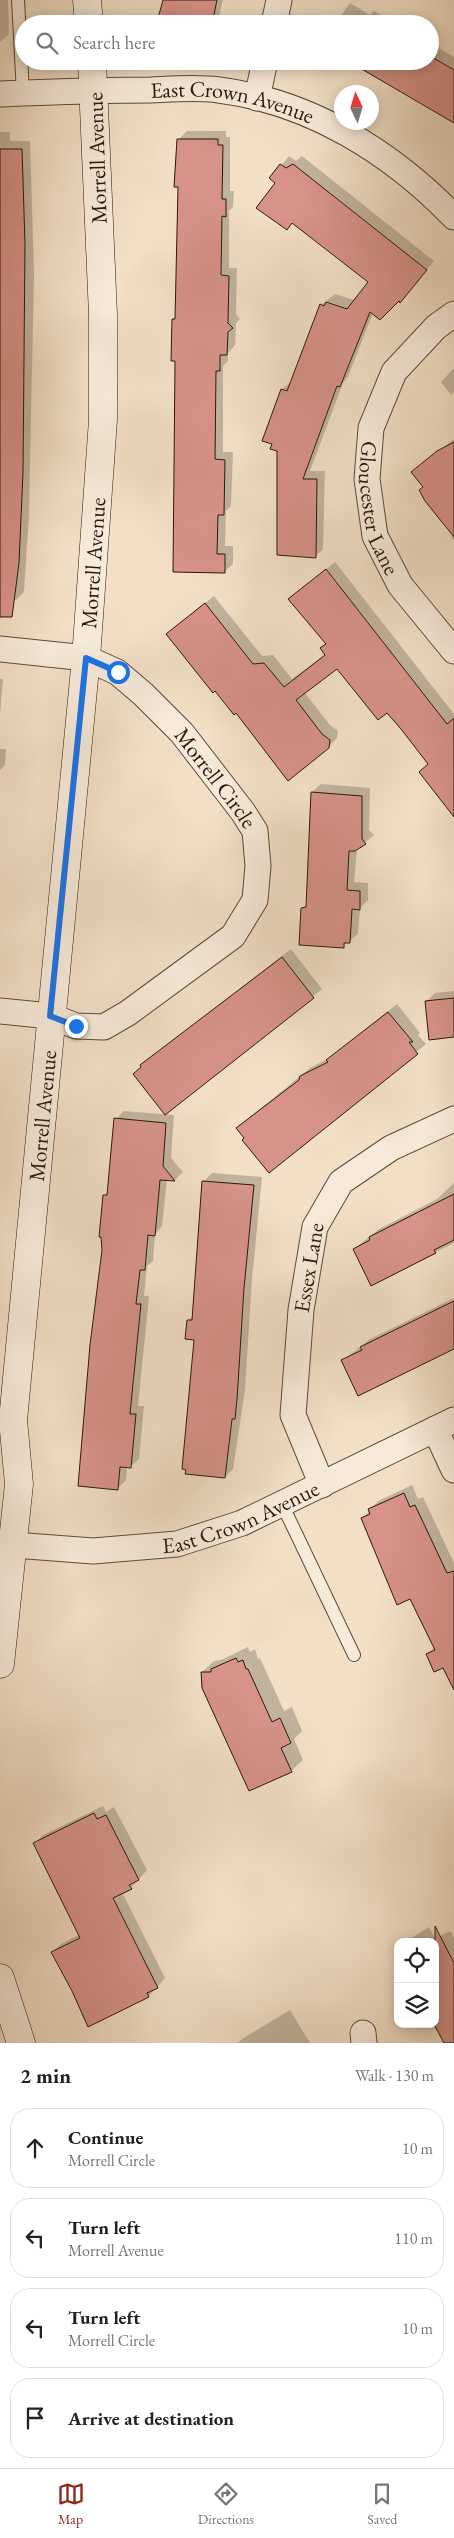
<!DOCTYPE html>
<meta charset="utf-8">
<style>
body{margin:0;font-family:"EB Garamond",serif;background:#f2f2f2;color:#222}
.controls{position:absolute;right:15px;bottom:15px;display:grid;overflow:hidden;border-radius:10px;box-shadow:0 2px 12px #0003}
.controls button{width:45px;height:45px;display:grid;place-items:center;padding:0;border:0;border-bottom:1px solid #e0e0e0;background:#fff;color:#222;font:25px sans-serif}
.compass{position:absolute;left:334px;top:85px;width:45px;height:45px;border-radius:50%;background:#fff;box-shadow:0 2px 12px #0003;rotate:356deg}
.stop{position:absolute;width:15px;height:15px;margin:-11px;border:4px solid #1a73e8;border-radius:50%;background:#fff}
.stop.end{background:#1a73e8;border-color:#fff;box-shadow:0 1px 5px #0008}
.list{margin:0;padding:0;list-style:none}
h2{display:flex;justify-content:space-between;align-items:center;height:65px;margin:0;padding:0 20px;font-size:21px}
h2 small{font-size:16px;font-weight:400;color:#767676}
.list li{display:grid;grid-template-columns:32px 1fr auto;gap:15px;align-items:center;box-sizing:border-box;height:80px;margin:0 10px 10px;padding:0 10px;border:1px solid #e0e0e0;border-radius:20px}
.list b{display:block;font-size:19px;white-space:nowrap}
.list p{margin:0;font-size:16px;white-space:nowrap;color:#767676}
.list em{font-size:16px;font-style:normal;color:#767676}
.icon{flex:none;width:28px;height:28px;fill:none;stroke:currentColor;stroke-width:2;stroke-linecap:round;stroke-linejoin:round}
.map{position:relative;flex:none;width:454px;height:2043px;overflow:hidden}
.search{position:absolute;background:#fff;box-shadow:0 2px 12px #0003;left:15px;right:15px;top:15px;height:55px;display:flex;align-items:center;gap:12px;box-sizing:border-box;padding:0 18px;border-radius:28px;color:#767676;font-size:19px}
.sheet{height:425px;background:#fff}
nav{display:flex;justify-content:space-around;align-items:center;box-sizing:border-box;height:70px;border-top:1px solid #e0e0e0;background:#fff;font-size:14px;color:#767676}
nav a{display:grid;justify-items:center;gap:2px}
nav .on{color:#8f2418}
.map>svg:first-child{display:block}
.shadow{fill:#0003}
.building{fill:#d79289;stroke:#29190c}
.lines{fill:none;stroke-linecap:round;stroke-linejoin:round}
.lane-casing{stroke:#5b4a3a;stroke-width:14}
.street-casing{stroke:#5b4a3a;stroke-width:27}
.secondary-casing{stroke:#29190c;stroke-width:29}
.lane{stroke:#f7eada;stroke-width:12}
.street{stroke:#f7eada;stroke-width:25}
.secondary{stroke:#f7eada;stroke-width:28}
.route{stroke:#1a73e8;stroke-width:6}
.labels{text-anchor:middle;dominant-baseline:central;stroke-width:4;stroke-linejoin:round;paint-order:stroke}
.street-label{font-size:22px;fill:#29190c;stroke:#f7eada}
</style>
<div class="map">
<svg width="454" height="2043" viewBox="0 0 454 2043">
<rect width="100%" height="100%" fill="#f2dfc6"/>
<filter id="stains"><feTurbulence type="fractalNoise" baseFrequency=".004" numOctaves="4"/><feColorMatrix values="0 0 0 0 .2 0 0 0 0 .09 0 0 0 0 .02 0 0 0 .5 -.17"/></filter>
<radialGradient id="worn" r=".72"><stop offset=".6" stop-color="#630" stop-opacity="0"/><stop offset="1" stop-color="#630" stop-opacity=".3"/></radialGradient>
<path class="shadow" d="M0,0H8L9,34L0,42Z
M164,0H223L217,24H172L173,19Z
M350,3L370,15L374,11L397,24H335Z
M430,43L454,57V122L430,61Z
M187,131H226V137H230V191H234L233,207L229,211V268H237L236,314L240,319L236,323L235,345L228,353V361L223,366V452H233L231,506L226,511L225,546H233V564L224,572L174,571L176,360L173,320L177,316L179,139Z
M0,132H10V141H30L34,274L29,514L24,592L16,600L0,599Z
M289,156L296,161L302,156L434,261L408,293L373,313L348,377L343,383L310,471H325L323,549L315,557L278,554L279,450L273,444L263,440L282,389L292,381L321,305L335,294L354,300L370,282L293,222L287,228L277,183L271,178Z
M454,368V392L451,395L441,382Z
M453,440L454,441V541L451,537L454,535L424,487L421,464Z
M335,562L454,714V815L429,763L387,711L337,667L304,692L330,725L338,731L337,738L328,747L176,626L214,596L262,656L273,655L292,679L326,654L327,643L290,599Z
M0,679H3L0,714Z
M0,749H6L5,765L0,770Z
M321,784L370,788L369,830L374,835L357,849L354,882L368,883V900L360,908L358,934L343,946L303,908L307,904L312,792Z
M291,949L322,989L166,1114L141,1066Z
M454,991V1036L427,1001L435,993Z
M397,1004L420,1033L418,1035L426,1044L269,1172L237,1128L310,1068L329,1058Z
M124,1111L174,1115L171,1158L183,1172L175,1180L167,1179L162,1226L155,1234L153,1261L147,1266L144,1296H149L138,1406H144L139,1459L130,1467H127L126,1480L118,1488L103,1250L105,1195L108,1192L116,1119Z
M212,1173L262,1177L252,1279L245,1390L233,1469L225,1477L195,1339L189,1320L194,1315L204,1181Z
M454,1183V1243L372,1284L354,1249L379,1229L437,1199Z
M454,1298V1347L342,1361L370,1339Z
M412,1485L418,1499L423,1497L454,1563V1664L427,1654L435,1647L411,1597L363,1518L378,1501Z
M248,1647L250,1652L255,1649L258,1659L260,1658L284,1711L292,1707L302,1731L294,1739L303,1760L291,1771L202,1672L214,1661L221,1660Z
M103,1806L106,1812L114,1807L147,1870L131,1888L122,1892L165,1978L149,1996L73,1991L53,1952L61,1944L80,1934L35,1843L43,1835Z
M429,1927L435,1939L450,1931L454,1938V2037L438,2029L436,2031L433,2024H435V1942H405Z
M290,2010L310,2043H238L242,2039Z"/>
<path class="building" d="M163,0H217L212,24H170L171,20L158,18Z
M430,56L454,70V123L348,61H430Z
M177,139H218V145H223L222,199H226V217L222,216L221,275L229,276L228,323L233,328L228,332L227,355H220V371H216L215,459L225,460L224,515H218L217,554H225V573L173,572L175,361H171L172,319H175L178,187H174Z
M0,149H22L25,244L23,472L19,563L12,617H0Z
M280,164L286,168L293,164L427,270L400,303L399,301L380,320L370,312L340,387L337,386L303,479H317L316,558L277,555V451L270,449L272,444L262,441L281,389L287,391L320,304L324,306L326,302L347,309L368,282L292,223L287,230L256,208L275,183L269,178Z
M454,442V537L425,501L419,490L423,487L411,472L437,451Z
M326,569L447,724L454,718V817L419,772L428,764L401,729L387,713L378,720L337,669L296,700L322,734L330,740L329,748L288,781L236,713L234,715L215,691L213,693L166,634L205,603L253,664L264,663L284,687L325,655L320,648L326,644L288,599Z
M311,792L362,796V839L366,844L355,851H349L347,890L360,891V910L352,909L350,943H344V948L299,945L301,908L306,907Z
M282,957L314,998L165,1115L133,1074L141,1067L140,1065Z
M454,998V1037L429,1040L425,1001Z
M388,1012L413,1042H409L418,1054L269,1173L242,1140L244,1138L236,1128L299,1080L300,1076L328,1062L326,1060Z
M114,1118L166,1123L163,1166L175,1181L160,1180L155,1236L148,1235L145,1270H140L136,1304H141L130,1414H136L131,1468L120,1467L118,1490L78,1486L90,1345L102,1250L101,1237H99L103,1195H107Z
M202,1181L254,1185L244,1288L237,1400L235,1419H232L225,1478L185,1474L186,1470L182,1469L194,1340L185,1339L187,1320H192Z
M454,1194V1240L434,1250L436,1253L371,1286L353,1249L370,1240L369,1237Z
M454,1301V1349L358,1396L341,1360L362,1350L360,1347Z
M404,1493L410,1507L415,1505L447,1573L454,1571V1690L443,1668L434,1672L426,1654L435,1650L410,1599L397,1605L361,1518L370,1514L368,1509Z
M236,1658L238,1662L243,1660L246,1669H248L272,1722L280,1718L291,1743L281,1748L292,1772L249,1791L202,1688L201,1672H211V1669Z
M94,1813L97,1819L106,1815L139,1880L129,1885L132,1889L113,1898L158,1988L147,1993L149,1997L88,2027L72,1991L51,1952L80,1938L33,1843Z
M435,1926L454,1963V2043H444L435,2026Z"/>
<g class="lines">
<defs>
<path id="lane" d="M18,0L23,93
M282,1504L354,1655"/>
<g id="street">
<path d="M274,24L279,0"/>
<path id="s1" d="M0,94C50,92 101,90 151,90C173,89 197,87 219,90C311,102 391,152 454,217"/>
<path d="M257,98L265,61"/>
<path id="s2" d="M454,314L436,327L394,372L371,428L367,479L375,536L400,585L454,651"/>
<path id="s3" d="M0,649L86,658L117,672L143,694L182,733L243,812L255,831L258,866L255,900L233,936L128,1013L104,1027L76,1026L50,1016L0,1011"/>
<path d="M435,1429L454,1470"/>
<path id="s4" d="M322,1485L293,1415L301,1310L315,1227L341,1182L391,1148L454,1119"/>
<path id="s5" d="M0,1544L93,1551L177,1544L242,1523L454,1420"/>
<path d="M363,2033L364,2043"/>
</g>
<g id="secondary">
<path d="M87,0L89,24"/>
<path id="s6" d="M0,1664L19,1484L13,1420L86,658L103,420V315L92,61"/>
<path d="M0,1978L21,2043"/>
</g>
</defs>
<use href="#lane" class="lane-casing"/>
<use href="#street" class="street-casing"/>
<use href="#secondary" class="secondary-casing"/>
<use href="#lane" class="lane"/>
<use href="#street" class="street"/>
<use href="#secondary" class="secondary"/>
</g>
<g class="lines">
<path class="route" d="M76,1026L50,1016L86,658L118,672"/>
</g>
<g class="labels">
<g class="street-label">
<text stroke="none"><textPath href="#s1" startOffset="234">East Crown Avenue</textPath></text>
<text transform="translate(97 158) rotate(-92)">Morrell Avenue</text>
<text stroke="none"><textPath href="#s2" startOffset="226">Gloucester Lane</textPath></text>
<text stroke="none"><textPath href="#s6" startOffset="1106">Morrell Avenue</textPath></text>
<text stroke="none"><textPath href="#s3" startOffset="266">Morrell Circle</textPath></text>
<text stroke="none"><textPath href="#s6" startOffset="551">Morrell Avenue</textPath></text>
<text stroke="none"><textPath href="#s4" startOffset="224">Essex Lane</textPath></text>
<text stroke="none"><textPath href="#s5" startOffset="246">East Crown Avenue</textPath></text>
</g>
</g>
<rect width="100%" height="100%" filter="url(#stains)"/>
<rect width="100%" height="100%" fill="url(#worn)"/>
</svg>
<div class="controls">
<button><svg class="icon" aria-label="locate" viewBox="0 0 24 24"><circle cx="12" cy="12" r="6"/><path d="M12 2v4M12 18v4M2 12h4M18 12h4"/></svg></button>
<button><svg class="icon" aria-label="layers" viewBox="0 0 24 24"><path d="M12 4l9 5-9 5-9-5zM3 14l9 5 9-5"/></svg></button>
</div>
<svg class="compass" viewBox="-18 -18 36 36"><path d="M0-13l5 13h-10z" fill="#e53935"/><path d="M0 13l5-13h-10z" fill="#767676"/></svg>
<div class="stop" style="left:118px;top:672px"></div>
<div class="stop end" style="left:76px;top:1026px"></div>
<div class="search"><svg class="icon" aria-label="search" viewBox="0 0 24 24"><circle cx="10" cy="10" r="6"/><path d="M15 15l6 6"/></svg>Search here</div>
</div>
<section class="sheet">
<h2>2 min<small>Walk · 130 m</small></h2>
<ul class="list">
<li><svg class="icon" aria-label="ahead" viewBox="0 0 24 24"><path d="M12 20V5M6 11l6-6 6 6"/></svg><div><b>Continue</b><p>Morrell Circle</p></div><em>10 m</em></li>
<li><svg class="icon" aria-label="left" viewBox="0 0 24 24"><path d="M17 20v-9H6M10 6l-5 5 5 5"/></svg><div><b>Turn left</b><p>Morrell Avenue</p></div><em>110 m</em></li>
<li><svg class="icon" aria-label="left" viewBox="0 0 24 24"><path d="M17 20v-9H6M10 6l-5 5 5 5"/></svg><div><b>Turn left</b><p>Morrell Circle</p></div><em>10 m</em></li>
<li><svg class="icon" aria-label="arrive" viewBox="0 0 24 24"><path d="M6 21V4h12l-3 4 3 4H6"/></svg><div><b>Arrive at destination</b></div></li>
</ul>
</section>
<nav>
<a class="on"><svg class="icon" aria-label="map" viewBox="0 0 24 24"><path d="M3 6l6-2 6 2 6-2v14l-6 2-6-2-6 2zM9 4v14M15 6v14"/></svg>Map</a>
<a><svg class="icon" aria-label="directions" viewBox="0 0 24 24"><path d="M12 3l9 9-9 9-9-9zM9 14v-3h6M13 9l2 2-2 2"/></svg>Directions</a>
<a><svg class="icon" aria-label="saved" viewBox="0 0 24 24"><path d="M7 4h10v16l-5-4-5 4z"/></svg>Saved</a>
</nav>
